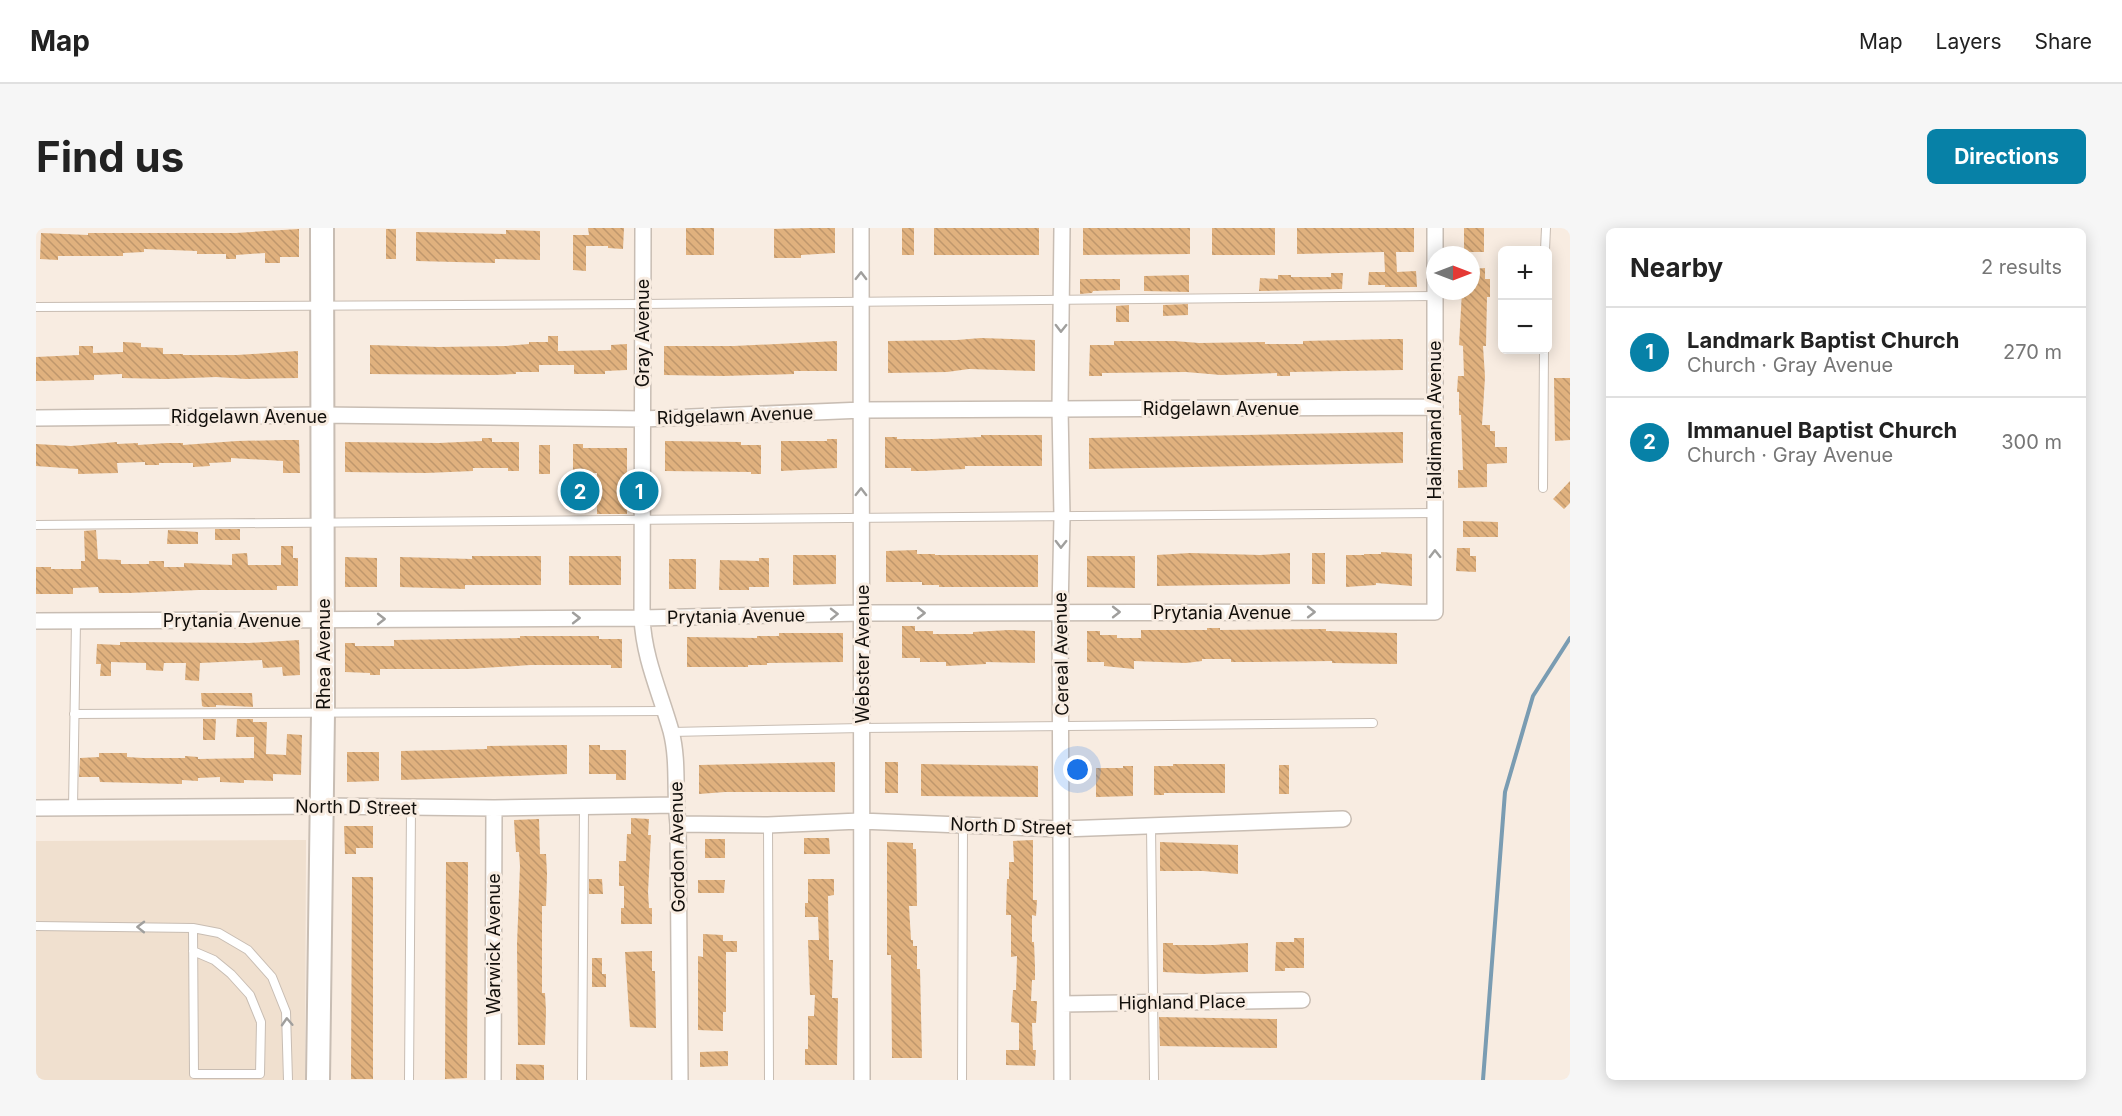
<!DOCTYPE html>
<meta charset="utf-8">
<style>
body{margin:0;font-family:Inter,sans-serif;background:#f6f6f6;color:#222}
.controls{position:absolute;right:18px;top:18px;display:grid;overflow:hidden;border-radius:9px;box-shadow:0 3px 15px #0003}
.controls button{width:54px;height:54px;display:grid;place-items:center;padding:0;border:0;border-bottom:2px solid #e0e0e0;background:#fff;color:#222;font:30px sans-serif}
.compass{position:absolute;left:1390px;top:18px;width:54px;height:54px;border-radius:50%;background:#fff;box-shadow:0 3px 15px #0003;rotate:90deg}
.you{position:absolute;left:1042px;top:542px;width:21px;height:21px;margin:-15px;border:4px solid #fff;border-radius:50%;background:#1a73e8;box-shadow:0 0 0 9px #1a73e833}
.badge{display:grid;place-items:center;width:39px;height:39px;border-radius:50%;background:#0781a7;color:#fff;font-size:20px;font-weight:700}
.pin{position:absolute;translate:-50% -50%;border:3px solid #fff;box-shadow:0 2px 6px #0006}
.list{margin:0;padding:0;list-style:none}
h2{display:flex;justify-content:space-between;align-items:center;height:78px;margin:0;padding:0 24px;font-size:26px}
h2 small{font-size:20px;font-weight:400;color:#767676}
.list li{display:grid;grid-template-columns:39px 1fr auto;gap:18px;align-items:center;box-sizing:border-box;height:90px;padding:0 24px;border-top:2px solid #e0e0e0}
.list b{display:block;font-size:22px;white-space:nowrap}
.list p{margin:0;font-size:20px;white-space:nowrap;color:#767676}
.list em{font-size:20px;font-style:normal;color:#767676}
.map{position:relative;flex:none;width:1534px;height:852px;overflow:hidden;border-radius:9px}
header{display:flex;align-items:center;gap:36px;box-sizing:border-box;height:84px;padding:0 30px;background:#fff;border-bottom:2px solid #e0e0e0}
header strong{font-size:28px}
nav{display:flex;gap:33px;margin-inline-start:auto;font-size:21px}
.intro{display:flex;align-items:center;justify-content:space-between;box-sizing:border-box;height:144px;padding:0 36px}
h1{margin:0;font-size:42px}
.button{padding:15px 27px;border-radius:9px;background:#0781a7;color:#fff;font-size:21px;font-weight:700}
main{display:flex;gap:36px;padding:0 36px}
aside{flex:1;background:#fff;border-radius:9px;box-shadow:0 3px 15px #0003}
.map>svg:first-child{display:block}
.built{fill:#f0e0cf}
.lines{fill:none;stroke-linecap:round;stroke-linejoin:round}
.stream{stroke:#7a9cb2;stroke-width:4}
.building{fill:url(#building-back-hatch)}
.lane-casing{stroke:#c8bdb3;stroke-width:10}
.street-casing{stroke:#c8bdb3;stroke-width:18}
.secondary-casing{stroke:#c8bdb3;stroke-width:26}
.lane{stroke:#fff;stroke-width:8}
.street{stroke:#fff;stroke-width:15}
.secondary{stroke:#fff;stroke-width:22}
.oneway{stroke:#a09f9d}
.labels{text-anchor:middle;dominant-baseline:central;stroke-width:6;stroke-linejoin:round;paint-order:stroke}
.street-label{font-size:18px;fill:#120f0b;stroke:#f8ece1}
</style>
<header>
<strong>Map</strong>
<nav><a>Map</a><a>Layers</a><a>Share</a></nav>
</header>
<div class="intro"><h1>Find us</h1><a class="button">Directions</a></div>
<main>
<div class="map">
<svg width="1534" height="852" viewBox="0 0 1534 852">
<defs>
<pattern id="building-back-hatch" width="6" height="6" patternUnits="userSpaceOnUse" patternTransform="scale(1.5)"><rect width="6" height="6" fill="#e0b17e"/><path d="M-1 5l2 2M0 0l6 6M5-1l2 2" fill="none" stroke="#bf976c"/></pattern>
</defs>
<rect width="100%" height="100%" fill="#f8ece1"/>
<path class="built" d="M270,612L269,852H0V613Z"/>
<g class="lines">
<path class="stream" d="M1447,852L1469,564L1497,468L1534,410"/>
</g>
<path class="building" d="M552,0H588L587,21L572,20V18H550V43L537,42V7H553Z
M650,0H678V27H650Z
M773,0H799V25L765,27V30H738V1Z
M866,0H878V27H866Z
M898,0H1003V27H898Z
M1047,0H1154V26L1047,27Z
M1176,0H1239V27H1176Z
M1261,0H1378V24H1360L1361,44L1380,43L1381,59H1349V57H1332L1333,44H1349L1348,24L1261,26Z
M1428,0H1448V24H1428Z
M263,1V29H244V35H229V25L200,27V31H190V26H161V23L108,21V24L87,25V28H22V32L4,31L5,5L52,7V5H200Z
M350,1H360V31H350Z
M470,2L504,3V32L459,31V35L380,33V4L470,6Z
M1449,40V51H1454V69H1451L1450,118H1447L1449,149L1446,197H1454V203H1459V219H1471V235L1451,236V259L1422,260V242H1427L1425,187H1423V164H1421L1422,148H1428L1427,118L1423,117L1426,63H1435V41Z
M1295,45H1307L1306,61L1223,63L1224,50L1242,51V47H1255V49H1295Z
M1153,47V64L1108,63V48Z
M1044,51H1084V62L1057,63L1056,65L1044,66Z
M1152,76V87L1127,88V77Z
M1093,77V94H1080V78Z
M512,108H522V123L575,122V117L591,116V142L569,143V146H538V137H503V144H480V146L458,147L334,146V117L402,119L470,118L493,116V114H512Z
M945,110L999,112V143L933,141L911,144L852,145V113L921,112Z
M1354,111H1367V142L1254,144V148H1241V145L1185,147L1150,144L1066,145V148H1053L1054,117H1078V113H1138L1163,115L1229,114V116H1267V113Z
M801,113V143H758V146L688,148L628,147V118H698Z
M87,114L105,115V119L127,120V126H147V127H201L262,123V150L210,151L180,149L130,151L86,150V146L58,147V152L0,153V129L43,127V118H57V125L87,124Z
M1518,150H1534V212L1519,213Z
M1367,204V235L1053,241V210Z
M945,207H1006V238H929V241L887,243H875V240H849V209H861V211H896L945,209Z
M446,210H456V214H483V243H472V240H437V243L390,245L309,244V214L403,215L446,213Z
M791,211H801V240L745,243V213H791Z
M247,212H263L264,245H247V233L195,230V234L173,235L174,238L157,239V235H123V237H109V234L81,235L82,245L42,246V241L0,238V216L35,218L81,214V216L102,215V217L131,215H147V217L201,213Z
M629,213L705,214V217H725V246H715V244L629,243Z
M537,216H547V220H591V286H561V245H537Z
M503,217H514V246H503Z
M1534,253V275L1528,281L1517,271Z
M1427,293L1462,294V309H1427Z
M179,301H204V312H179Z
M60,302L62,331L85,332V336H113V333H128V339H148V335L196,337V326L211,325L212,337H245V318H257V330H262V358H241V362H163L93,365H63L62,359L37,360V366H0V339H15V341H45V333H49L48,303Z
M132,302L162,304V316H131Z
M1421,320H1434V328H1440V344L1420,343Z
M881,322V326H899V327H1002V359H903V357H886V354H850V323Z
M1345,324L1376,326V358L1340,355V357L1310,359V327H1328V326H1345Z
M1154,325L1224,327L1254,325V356L1121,358V327Z
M1276,325H1289V356H1276Z
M757,327H800V356L757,357Z
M436,328H505V357H429V361L364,359V329L436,331Z
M533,328H585V357H533Z
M1051,328H1099V360L1051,359Z
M309,329L341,330V359H309Z
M723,330H733V359H713V362H683L684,332L723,333Z
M633,331H660V361H633Z
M866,398H879V403H897V406H937V404L973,402L999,403V435L950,434V436L910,438V434H884V430H866Z
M1171,400H1184V402L1290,401V403L1361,405V436L1296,435V433L1221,434H1195V431H1166V433L1150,435L1098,433V441L1068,438V434H1051V403H1064V407H1081V410H1105V402H1171Z
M743,405H807V434L731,435V437H712V439H651V409L721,410V408H743Z
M484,408H563V411H586V440H575V437H494L431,441H344V447H334V445L309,444V415H319V418H358V412L484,410Z
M263,412L264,447L247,448L246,439L227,440L226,432L164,435L163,453L149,452L150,435H128L127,443L110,442V435L75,434V448H64L65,436H60L61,416L84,417V414L213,415Z
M165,465H216L217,479L180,477V479H168L166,478Z
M167,491H180L179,512H167Z
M201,491H217V494H231L230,526L250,527L251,506L266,507L265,547L237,546V553L208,552V555L184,554V549L162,550V553L146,552V556L64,554L63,549H43L44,530L63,529V525H91V529L107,530H149V528L162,529V531L218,530V509H200Z
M521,517H531V546L365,552V523L451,521V518Z
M553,517H564V522H590V552H580V546H553Z
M311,524H343V553L311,554Z
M799,534V564H689L663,566V537Z
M849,534H862V565H849Z
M885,536L1002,538V569L885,568Z
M1137,536H1189V565H1128V567H1118V538H1137Z
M1243,537H1253V566H1243Z
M1087,538H1097V568L1060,569V540H1087Z
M595,590L613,591L612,607H615L612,664L613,680H616V696H585V680H588V658H583V633H590L591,606H595Z
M503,591L504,626H510L511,646L510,678H506V765H509L510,783L509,817H482L481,717L484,638L483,624H480L478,592Z
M308,598H337V620H320V626H309Z
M768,610H793L794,626H768Z
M669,611H689V630H669Z
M997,612V672H1001L1000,688L996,687V714H998L999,739V752H996L995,773H1001L1000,795H996L997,822H1000L999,838L970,837V822H983V795L975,794L977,762H980L981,728L975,729V687H970L971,651H973V634H978L977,613Z
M851,614L877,615V621H880L881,678H873L875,712H877V718H881V741H884L886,830H856L855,727H851Z
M1124,614L1202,617V646L1167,643H1124Z
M410,634H432L431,850L409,851Z
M316,649H337V851H315Z
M553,651H566L567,666H553Z
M772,651H798V667L792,668L793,732H797L796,770H802L801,837H769V821H772V788H778L779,767H774L772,712H783L782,689H769V675H772Z
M662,652H689L688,665H662Z
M667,706L687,707V713H701V724H690V784H687V803L662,802V728L667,729Z
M1258,710H1268V740H1249V743H1239L1240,714H1258Z
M1127,715H1137V717H1178L1212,715V744L1166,746L1127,744Z
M616,723V743H619L620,800L594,799L589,724Z
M556,730H566V746H570V759H556Z
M1123,789L1241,791V820L1124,818Z
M692,823V838L664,839V824Z
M480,836L508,837V852H480Z"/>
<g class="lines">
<defs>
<path id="lane" d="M1509,22L1510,0
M0,79L606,76L1398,68
M1507,260L1508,122
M0,297L1398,285
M38,486L628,483
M635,504L826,500L1337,495
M37,580L40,393
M732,597L733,852
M1115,598L1118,851
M0,698L157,700L183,705L212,722L236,749L250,784L252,852
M157,700L158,846H224L225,794L214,767L195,746L178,732L157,723
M373,852L375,580
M546,852L548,580
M926,852L927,597"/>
<path id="street" d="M607,0L606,390C608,431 624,464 635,503C643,534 638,565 642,596L644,852
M825,0L826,852
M0,190L285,187L607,191L827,182L1398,179
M0,393L606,390L826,385L1399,384V0
M0,580L286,578L458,580L640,577
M642,596L732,597L824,593L1026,601L1307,591
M1026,776L1266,772
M457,852L458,580
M1026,852L1024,384L1026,289L1024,180L1026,0"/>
<path id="secondary" d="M282,852L287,485L286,0"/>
</defs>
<use href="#lane" class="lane-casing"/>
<use href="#street" class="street-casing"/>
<use href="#secondary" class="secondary-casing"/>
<use href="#lane" class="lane"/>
<use href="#street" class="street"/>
<use href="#secondary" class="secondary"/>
</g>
<defs><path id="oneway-chevron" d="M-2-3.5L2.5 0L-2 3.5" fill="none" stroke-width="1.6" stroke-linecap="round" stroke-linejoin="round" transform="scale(1.5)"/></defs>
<g class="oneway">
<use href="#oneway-chevron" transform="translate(825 48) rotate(-89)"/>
<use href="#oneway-chevron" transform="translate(1025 100) rotate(91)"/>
<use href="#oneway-chevron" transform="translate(825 264) rotate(-89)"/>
<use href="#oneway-chevron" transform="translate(1025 316) rotate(91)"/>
<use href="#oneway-chevron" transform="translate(1399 326) rotate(-91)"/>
<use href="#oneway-chevron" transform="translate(1080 384)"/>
<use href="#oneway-chevron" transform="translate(1275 384)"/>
<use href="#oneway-chevron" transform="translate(885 385)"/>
<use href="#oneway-chevron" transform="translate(798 386) rotate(-1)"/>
<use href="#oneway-chevron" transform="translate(540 390)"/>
<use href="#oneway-chevron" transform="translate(345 391)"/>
<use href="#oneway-chevron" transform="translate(105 699) rotate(-179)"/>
<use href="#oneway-chevron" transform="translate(251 794) rotate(-93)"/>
</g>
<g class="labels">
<g class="street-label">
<text transform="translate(606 105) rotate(-90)">Gray Avenue</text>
<text x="1185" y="180">Ridgelawn Avenue</text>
<text transform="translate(699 187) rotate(-2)">Ridgelawn Avenue</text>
<text x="213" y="188">Ridgelawn Avenue</text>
<text transform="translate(1398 192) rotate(-90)">Haldimand Avenue</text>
<text x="1186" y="384">Prytania Avenue</text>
<text transform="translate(700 388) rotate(-1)">Prytania Avenue</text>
<text x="196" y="392">Prytania Avenue</text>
<text transform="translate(287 426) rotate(-90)">Rhea Avenue</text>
<text transform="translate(826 426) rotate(-90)">Webster Avenue</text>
<text transform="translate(1025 426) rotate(-91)">Cereal Avenue</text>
<text transform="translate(320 579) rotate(1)">North D Street</text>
<text transform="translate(975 598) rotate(2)">North D Street</text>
<text transform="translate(641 619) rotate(-91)">Gordon Avenue</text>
<text transform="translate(457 716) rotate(-90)">Warwick Avenue</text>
<text transform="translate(1146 774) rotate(-1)">Highland Place</text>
</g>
</g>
</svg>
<div class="controls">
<button>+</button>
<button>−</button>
</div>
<svg class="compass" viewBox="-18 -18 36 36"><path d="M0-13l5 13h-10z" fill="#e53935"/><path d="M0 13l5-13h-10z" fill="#767676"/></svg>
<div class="you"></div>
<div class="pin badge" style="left:603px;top:263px">1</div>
<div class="pin badge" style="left:544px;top:263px">2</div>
</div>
<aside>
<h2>Nearby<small>2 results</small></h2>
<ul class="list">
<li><span class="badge">1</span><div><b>Landmark Baptist Church</b><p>Church · Gray Avenue</p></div><em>270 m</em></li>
<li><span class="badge">2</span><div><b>Immanuel Baptist Church</b><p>Church · Gray Avenue</p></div><em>300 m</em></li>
</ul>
</aside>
</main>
